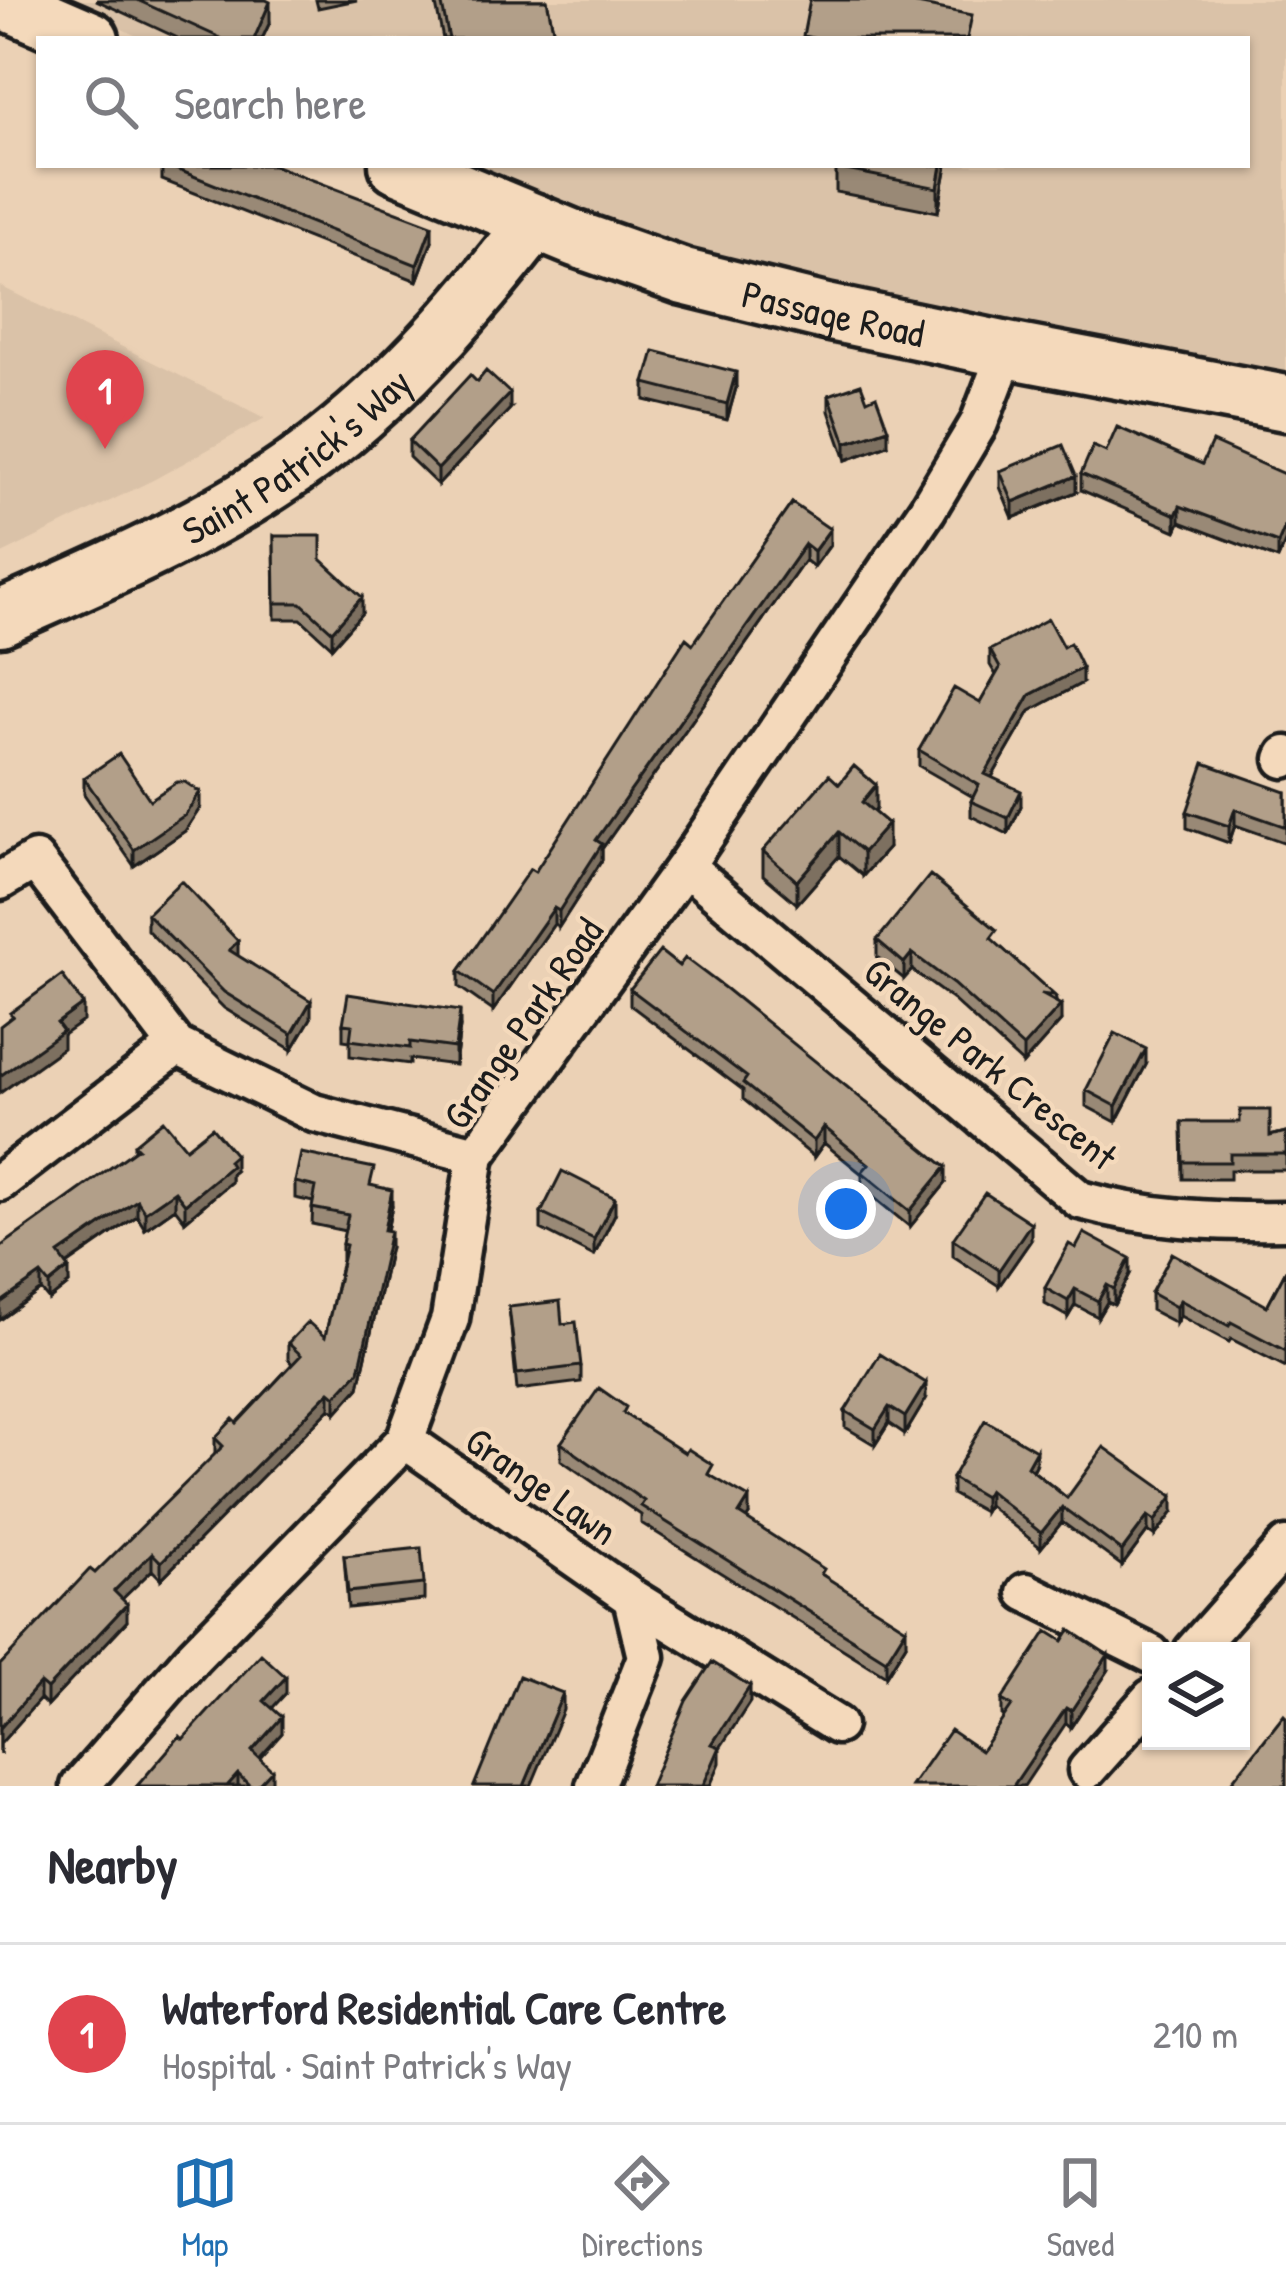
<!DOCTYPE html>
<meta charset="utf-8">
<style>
body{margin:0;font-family:"Patrick Hand",sans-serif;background:#f2f2f3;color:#2b2b33}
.controls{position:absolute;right:36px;bottom:36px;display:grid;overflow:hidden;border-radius:0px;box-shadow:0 3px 9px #0004}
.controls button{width:108px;height:108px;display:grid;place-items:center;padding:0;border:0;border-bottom:3px solid #e1e1e2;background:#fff;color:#2b2b33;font:60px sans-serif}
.you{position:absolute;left:846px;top:1209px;width:42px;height:42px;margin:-30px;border:9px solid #fff;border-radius:50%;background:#1a73e8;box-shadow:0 0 0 18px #1a73e833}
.badge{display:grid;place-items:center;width:78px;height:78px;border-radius:50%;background:#1f6fb2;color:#fff;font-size:39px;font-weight:700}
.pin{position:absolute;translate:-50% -99px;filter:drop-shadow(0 3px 6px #0008)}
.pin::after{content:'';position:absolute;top:63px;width:42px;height:36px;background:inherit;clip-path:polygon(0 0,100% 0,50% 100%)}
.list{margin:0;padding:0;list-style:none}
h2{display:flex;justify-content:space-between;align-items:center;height:156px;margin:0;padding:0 48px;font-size:51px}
h2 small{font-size:39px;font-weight:400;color:#7c7c81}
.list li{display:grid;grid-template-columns:78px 1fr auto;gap:36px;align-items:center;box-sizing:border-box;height:180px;padding:0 48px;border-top:3px solid #e1e1e2}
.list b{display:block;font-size:45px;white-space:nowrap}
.list p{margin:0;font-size:39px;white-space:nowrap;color:#7c7c81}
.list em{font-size:39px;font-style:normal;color:#7c7c81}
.icon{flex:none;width:66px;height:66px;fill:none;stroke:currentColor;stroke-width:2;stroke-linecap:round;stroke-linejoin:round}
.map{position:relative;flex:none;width:1286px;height:1786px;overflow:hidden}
.search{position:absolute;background:#fff;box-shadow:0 3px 9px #0004;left:36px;right:36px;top:36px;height:132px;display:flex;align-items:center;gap:30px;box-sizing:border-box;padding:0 42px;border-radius:0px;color:#7c7c81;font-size:45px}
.sheet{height:336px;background:#fff}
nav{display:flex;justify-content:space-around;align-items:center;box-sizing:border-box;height:168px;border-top:3px solid #e1e1e2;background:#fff;font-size:33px;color:#7c7c81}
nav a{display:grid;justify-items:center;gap:6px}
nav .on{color:#1f6fb2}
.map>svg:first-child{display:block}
.built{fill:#dac2a8}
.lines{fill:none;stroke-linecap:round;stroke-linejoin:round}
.minor-casing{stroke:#1c1c1c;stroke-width:45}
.secondary-casing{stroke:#1c1c1c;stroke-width:63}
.minor{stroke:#f4d9bb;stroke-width:36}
.secondary{stroke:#f4d9bb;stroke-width:54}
.wall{fill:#998976;stroke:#1c1c1c;stroke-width:3}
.shaded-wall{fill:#7d6f60;stroke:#1c1c1c;stroke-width:3}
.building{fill:#b29f89;stroke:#1c1c1c;stroke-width:3}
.labels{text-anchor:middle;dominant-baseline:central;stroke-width:9;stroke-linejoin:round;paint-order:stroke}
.street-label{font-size:39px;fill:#1c1c1c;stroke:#f4d9bb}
</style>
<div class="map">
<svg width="1286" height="1786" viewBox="0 0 1286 1786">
<rect width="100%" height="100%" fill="#ebd1b5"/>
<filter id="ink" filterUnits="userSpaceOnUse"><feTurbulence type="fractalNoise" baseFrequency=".00833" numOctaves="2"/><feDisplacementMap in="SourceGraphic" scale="24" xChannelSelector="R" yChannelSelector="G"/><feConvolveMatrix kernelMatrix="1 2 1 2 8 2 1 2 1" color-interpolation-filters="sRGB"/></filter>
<g filter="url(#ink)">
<path class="built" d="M61,0H1286V373L955,313L693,251L472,165H1247V39H143Z
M0,286L265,418L155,479L0,555Z"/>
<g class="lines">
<defs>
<path id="minor" d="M1284,759L1286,755
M685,866L1080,1200C1149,1219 1215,1222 1286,1221
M0,881L35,860L177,1046
M0,1182L177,1046L314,1113L476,1155
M405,1440L632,1598L646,1657L595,1786
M1026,1592L1151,1654
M632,1598L837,1725
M1193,1651L1286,1546
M1087,1770L1151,1698
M80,1786L194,1656L405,1440L450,1319L476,1155L685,866L927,510L979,423L1007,350"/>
<g id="secondary">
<path d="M1,0L91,39"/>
<path id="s1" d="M397,165L576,239L684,277L826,312L1007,350L1286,403"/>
<path id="s2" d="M0,618C99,574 203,531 293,468C387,402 466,312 535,222"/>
</g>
</defs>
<use href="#minor" class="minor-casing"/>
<use href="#secondary" class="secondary-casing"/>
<use href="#minor" class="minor"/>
<use href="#secondary" class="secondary"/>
</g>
<path class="wall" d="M96,0H266L270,22L262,39H180Z
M316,0H357L318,8Z
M435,0H547L555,39H443Z
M162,165H273L432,241L417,281L162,180Z
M836,165H947L938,212L836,192Z
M645,383L736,388L727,420L645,400Z
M829,395L867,400L888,445L846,460L829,411Z
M510,409L438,485L409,457V441Z
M1106,452L1286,475V540L1278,559L1180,522L1176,531L1081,490V474Z
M1000,471L1076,492L1013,518L1000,487Z
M792,503L830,545L814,567L805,560L602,849V860L559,927L554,924L493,1011L459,987V971L535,872Z
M274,536L362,613L332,647L301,619H275Z
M990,650L1082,683L1030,711L992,777L1021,806L1008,834L971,816V801L973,797L919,766V750L980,703L996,675L990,665Z
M84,778L150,800L200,808L185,831L134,866L84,794Z
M839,784L876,809L874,812L888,848L863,876L839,856L797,904L763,875V851Z
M1286,792V843L1235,825L1229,843L1187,828V812Z
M147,914L311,1018L292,1050L224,1008L147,930Z
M877,940L997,944L1055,996L1061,1021L1023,1064L953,1000L912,970L904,979L877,957Z
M630,989L946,1183L910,1227L862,1188V1174L824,1143L814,1157L743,1099V1090L630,1005Z
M343,1024L460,1027L455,1065L410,1059V1064L350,1056V1041L343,1040Z
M1146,1065L1116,1122L1086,1106V1090Z
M1182,1122L1270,1136L1286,1132V1170H1230V1179H1183Z
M134,1144L186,1148L235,1171L231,1174V1182L185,1221L175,1208L145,1229L137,1216L67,1265L69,1284L49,1300L41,1290L0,1320L134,1150Z
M295,1182L373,1186L392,1206L387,1230L390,1247L359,1387L336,1413L330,1408L161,1579L152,1570L122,1599L127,1621L47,1706L40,1699L0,1744V1755V1665L183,1488L215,1455V1438L237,1423L292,1364L288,1359V1343L325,1337L342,1260V1244L345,1231L312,1224L313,1202L295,1198Z
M541,1213L615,1214L594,1256L541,1229Z
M953,1239L1031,1240L999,1286L953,1256Z
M1286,1270V1367L1231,1339L1229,1342L1180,1316L1176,1323L1151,1310V1293L1267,1306Z
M1130,1274L1114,1305L1107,1302L1098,1317L1075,1305L1068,1317L1045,1304V1288Z
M509,1307L562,1324L581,1366V1382L517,1390Z
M926,1399L905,1434L889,1423L875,1445L845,1427V1411Z
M626,1415L713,1477L749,1515L746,1519L824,1576L906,1644L886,1676L641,1523V1515L561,1460V1443Z
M1036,1465L1033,1471L1067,1498L1173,1512L1155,1536L1148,1531L1122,1566L1062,1522L1041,1548L988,1505L984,1512L952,1494V1478Z
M344,1556L424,1584V1600L348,1608Z
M1108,1671L1071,1727L1066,1723L981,1751L1005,1717L1002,1715V1700Z
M286,1693L272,1708L282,1733L260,1758L272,1786H137L183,1739Z"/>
<path class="shaded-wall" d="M270,2V22L262,39H254Z
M942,165H947L938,212V188Z
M432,225V241L417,281V265Z
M736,372V388L727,420V404Z
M510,393V409L438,485V469Z
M888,429V445L846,460V443Z
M1076,476V492L1013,518V502Z
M1180,506V522L1176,531V515Z
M1286,524V540L1278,559V543Z
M830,529V545L814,567V551Z
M805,544V560L602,849V860L559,927V911L596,840Z
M362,597V613L332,647V631Z
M1082,668V683L1030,711L985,789V774L1030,695Z
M876,785V809L862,826V802Z
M1021,791V806L1008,834V818Z
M200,792V808L185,831L134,866V850Z
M1235,809V825L1229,843V826Z
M888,824V848L863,876V852Z
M839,832V856L797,904V881Z
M554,908V924L493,1011V995Z
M238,941V957L229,950Z
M912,953V970L904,979V963Z
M311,1001V1018L292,1050V1034Z
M83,1004V1021L63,1035V1048L0,1093V1076L57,1023Z
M1061,1005V1021L1023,1064V1047Z
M460,1011V1027L455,1065V1048Z
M1146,1049V1065L1116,1122V1106Z
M824,1127V1143L814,1157V1141Z
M235,1155V1171L231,1174V1182L185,1221V1204Z
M946,1167V1183L910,1227V1211Z
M392,1190V1206L384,1246V1230Z
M175,1191V1208L145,1229V1212Z
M615,1198V1214L594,1256V1239Z
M137,1200V1216L59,1270V1254Z
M1031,1223V1240L999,1286V1270Z
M390,1231V1247L359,1387L336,1413V1396Z
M1130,1258V1274L1114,1305V1289Z
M69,1268V1284L49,1300V1284Z
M41,1274V1290L0,1320V1303Z
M1107,1285V1302L1098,1317V1301Z
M1075,1289V1305L1068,1317V1301Z
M1180,1300V1316L1176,1323V1307Z
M926,1383V1399L905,1434V1417Z
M330,1391V1408L161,1579V1562Z
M889,1407V1423L875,1445V1429Z
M1036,1450V1465L1027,1482V1466Z
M988,1490V1505L984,1512V1497Z
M1173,1496V1512L1155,1536V1521Z
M749,1498V1515L739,1530V1514Z
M1062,1507V1522L1041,1548V1533Z
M1148,1516V1531L1122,1566V1551Z
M152,1553V1570L114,1607V1591Z
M127,1604V1621L47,1706V1689Z
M906,1628V1644L886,1676V1660Z
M1108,1655V1671L1071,1727V1711Z
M286,1677V1693L264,1717V1701Z
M40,1683V1699L0,1744V1755V1728Z
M750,1686V1702L720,1748V1763L710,1786H703L712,1744Z
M563,1693V1710L531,1786H524Z
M1066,1708V1723L1024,1786H1013Z
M282,1717V1733L252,1766V1751Z
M272,1770V1786H257Z
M238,1774V1786H227Z"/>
<path class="building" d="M137,0H266L270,2L254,39H223Z
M441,0H547L555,39H449Z
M810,0H897L972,15L967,39H817L803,36Z
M166,165H273L432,225L417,265Z
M836,165H942L938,188L836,168Z
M654,351L736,372L727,404L645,383Z
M486,371L510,393L438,469L409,441L470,375L477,382Z
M861,384L867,400L876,396L888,429L846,443L829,395Z
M1117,427L1202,464L1212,442L1286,475V524L1278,543L1180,506L1176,515L1081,474L1093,446L1106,452Z
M1063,445L1076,476L1013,502L1000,471Z
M792,503L830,529L814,551L805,544L596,840L602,844L559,911L554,908L493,995L459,971L530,869L535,872L686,638L693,644Z
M274,536H321V559L362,597L332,631L301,603H275Z
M1048,619L1063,647L1070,643L1082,668L1030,695L985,774L1021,791L1008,818L971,801L979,785L919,750L954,688L980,703L1000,668L990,650Z
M119,754L150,800L177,782H185L200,792L185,815L134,850L84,778Z
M1204,763L1286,792V827L1235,809L1229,826L1187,812Z
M854,766L876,785L862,802L888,824L863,852L839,832L797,881L763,851L829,775L839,784Z
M930,875L997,930L991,938L1055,996L1041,994L1061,1005L1023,1047L953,984L912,953L904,963L877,940Z
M181,881L238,941L229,950L311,1001L292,1034L224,992L147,914Z
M660,951L679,966L685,958L726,989L946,1167L910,1211L862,1172L869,1164L824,1127L814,1141L743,1083L747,1077L630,989Z
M62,975L83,1004L57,1023L63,1031L0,1076V1026L13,1016L10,1013Z
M348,994L460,1011L455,1048L410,1042V1048L350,1040L352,1025L343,1024Z
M1115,1033L1146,1049L1116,1106L1086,1090Z
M1240,1110H1270V1136L1286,1132V1154H1230V1162H1183L1182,1122H1240Z
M163,1120L186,1148L212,1127L235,1155L228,1161L231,1166L185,1204L175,1191L145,1212L137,1200L59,1254L69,1268L49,1284L41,1274L0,1303V1247L138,1148L134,1144Z
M301,1153L374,1168L370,1185L392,1190L384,1230L390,1231L359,1371L336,1396L330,1391L161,1562L152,1553L114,1591L127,1604L47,1689L40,1683L0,1728V1665L90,1569L95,1573L223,1446L215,1438L233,1419L237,1423L301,1355L288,1343L308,1322L325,1337L346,1245L342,1244L348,1215L312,1208L316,1187L295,1182Z
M562,1171L615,1198L594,1239L541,1213Z
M985,1193L1031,1223L999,1270L953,1239Z
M1084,1233L1130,1258L1114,1289L1107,1285L1098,1301L1075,1289L1068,1301L1045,1288L1069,1244L1076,1248Z
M1172,1253L1267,1306L1286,1270V1351L1231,1322L1229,1326L1180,1300L1176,1307L1151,1293Z
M560,1301L562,1324L576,1322L581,1366L517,1374L509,1307Z
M880,1354L926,1383L905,1417L889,1407L875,1429L845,1411Z
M599,1388L626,1407L623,1413L685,1453L688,1449L713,1465L708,1474L749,1498L739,1514L824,1569L821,1574L906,1628L886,1660L641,1506L644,1501L561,1443Z
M985,1420L1036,1450L1027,1466L1067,1498L1104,1447L1173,1496L1155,1521L1148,1516L1122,1551L1062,1507L1041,1533L988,1490L984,1497L952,1478Z
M421,1548L424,1584L348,1592L344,1556Z
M1070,1630L1108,1655L1071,1711L1066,1708L1013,1786H911L950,1730L981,1751L1012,1706L1002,1700L1047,1631L1063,1641Z
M261,1654L286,1677L264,1701L282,1717L252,1751L272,1770L257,1786H250L238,1774L227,1786H137L180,1736L183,1739Z
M712,1662L750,1686L712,1744L720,1747L703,1786H650L686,1701Z
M519,1676L563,1693L524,1786H474Z
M1284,1715L1286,1717V1786H1228Z"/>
</g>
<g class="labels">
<g class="street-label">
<text stroke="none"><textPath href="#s1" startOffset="462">Passage Road</textPath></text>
<text stroke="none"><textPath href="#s2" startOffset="339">Saint Patrick's Way</textPath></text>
<text transform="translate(522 1023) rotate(-55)">Grange Park Road</text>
<text transform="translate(991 1063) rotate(39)">Grange Park Crescent</text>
<text transform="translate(542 1485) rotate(35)">Grange Lawn</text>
</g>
</g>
</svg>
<div class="controls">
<button><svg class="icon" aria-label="layers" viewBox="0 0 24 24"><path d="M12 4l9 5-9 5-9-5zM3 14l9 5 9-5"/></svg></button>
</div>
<div class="you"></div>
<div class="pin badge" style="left:105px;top:449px;background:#e0444e">1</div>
<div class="search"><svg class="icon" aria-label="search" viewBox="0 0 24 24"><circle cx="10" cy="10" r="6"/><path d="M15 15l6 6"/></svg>Search here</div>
</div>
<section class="sheet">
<h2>Nearby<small></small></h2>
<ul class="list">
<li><span class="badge" style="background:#e0444e">1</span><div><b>Waterford Residential Care Centre</b><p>Hospital · Saint Patrick's Way</p></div><em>210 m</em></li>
</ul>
</section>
<nav>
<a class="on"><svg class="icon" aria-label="map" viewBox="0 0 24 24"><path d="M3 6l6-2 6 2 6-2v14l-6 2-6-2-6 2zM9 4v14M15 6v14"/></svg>Map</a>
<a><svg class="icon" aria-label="directions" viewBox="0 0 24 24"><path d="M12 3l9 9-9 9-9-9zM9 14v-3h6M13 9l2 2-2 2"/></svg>Directions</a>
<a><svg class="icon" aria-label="saved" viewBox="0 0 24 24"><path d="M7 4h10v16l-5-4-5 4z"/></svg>Saved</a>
</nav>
